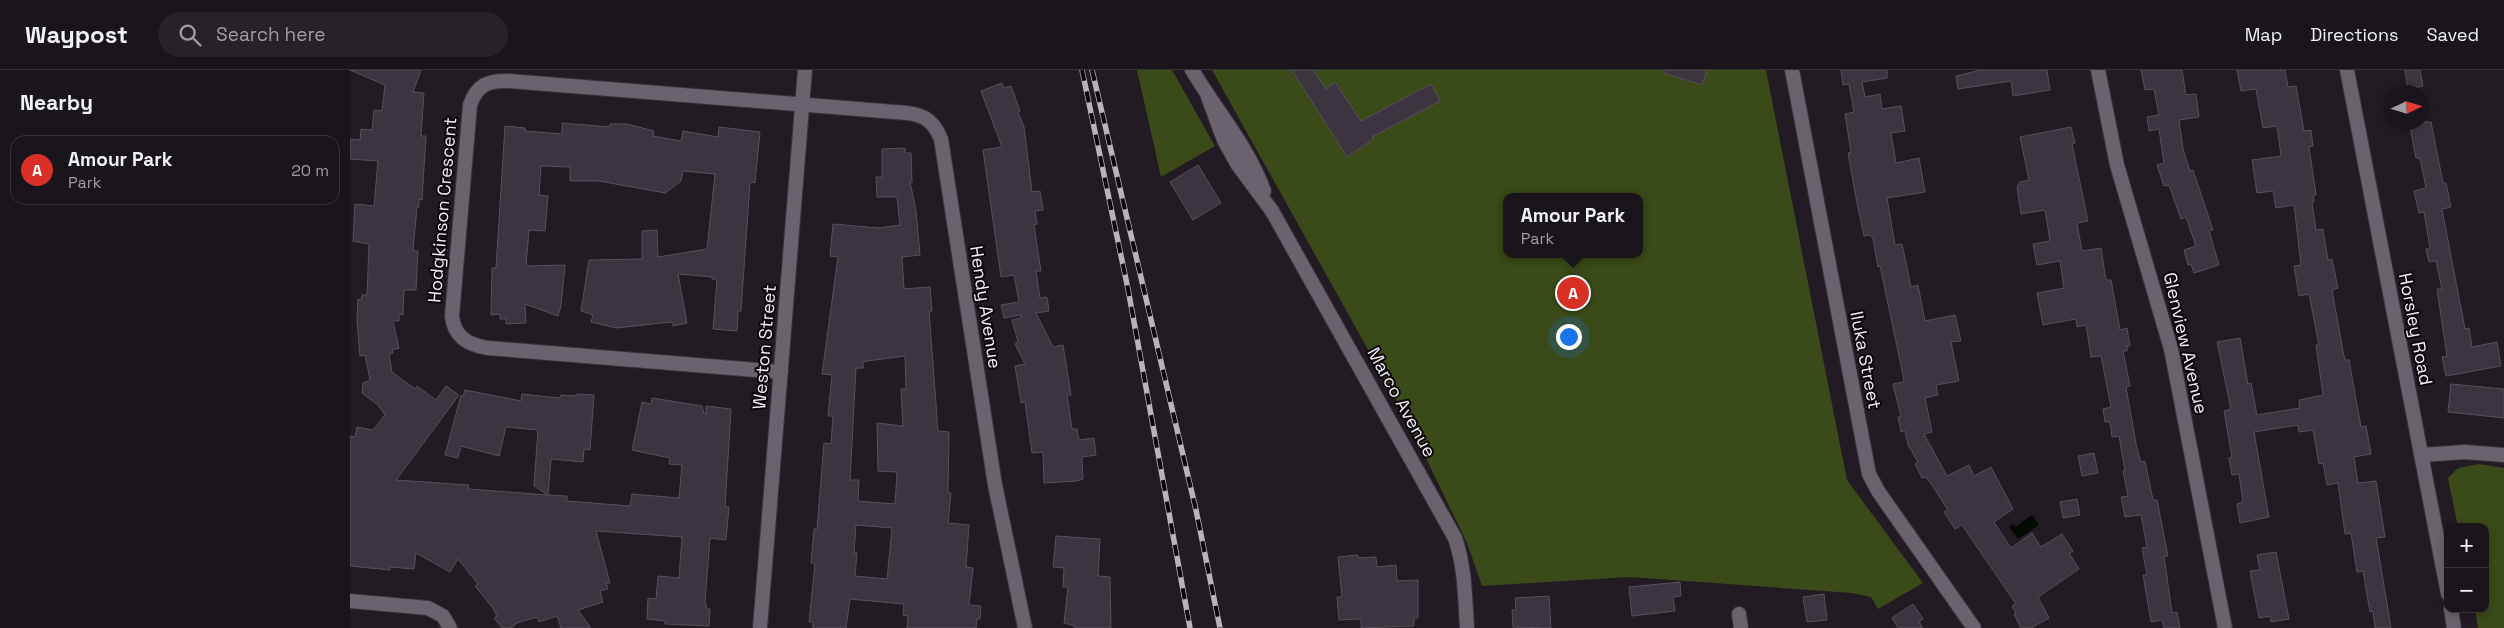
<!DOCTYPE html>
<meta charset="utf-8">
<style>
body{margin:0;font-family:"Space Grotesk",sans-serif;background:#272128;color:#f1f3f6}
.controls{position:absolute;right:15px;bottom:15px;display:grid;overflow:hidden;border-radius:10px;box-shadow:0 2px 8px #0003}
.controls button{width:45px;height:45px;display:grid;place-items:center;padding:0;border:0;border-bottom:1px solid #38333a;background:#1a141b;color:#f1f3f6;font:25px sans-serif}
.compass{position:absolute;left:2034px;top:15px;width:45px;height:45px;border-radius:50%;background:#1a141b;box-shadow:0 2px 8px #0003;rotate:86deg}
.you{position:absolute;left:1218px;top:266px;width:18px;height:18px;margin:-12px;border:4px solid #fff;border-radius:50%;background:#1a73e8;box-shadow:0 0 0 8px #1a73e833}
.badge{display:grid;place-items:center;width:32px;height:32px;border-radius:50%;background:#d93025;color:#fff;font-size:16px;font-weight:700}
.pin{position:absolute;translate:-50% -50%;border:2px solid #fff;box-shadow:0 1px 5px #0006}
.popup{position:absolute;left:1153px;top:123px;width:140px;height:65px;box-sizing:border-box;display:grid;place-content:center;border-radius:10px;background:#1a141b;filter:drop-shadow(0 1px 4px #0005);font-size:16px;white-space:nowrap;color:#9f9ea3}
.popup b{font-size:19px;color:#f1f3f6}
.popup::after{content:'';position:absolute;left:50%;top:100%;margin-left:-10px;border:10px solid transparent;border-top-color:#1a141b}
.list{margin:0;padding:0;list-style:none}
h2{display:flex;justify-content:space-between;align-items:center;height:65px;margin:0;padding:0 20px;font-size:21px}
h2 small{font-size:16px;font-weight:400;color:#9f9ea3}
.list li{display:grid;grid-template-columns:32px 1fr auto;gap:15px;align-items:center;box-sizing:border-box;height:70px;margin:0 10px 10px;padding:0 10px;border:1px solid #38333a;border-radius:15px}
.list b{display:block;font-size:19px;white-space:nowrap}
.list p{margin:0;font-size:16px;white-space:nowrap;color:#9f9ea3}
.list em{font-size:16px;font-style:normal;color:#9f9ea3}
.icon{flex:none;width:28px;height:28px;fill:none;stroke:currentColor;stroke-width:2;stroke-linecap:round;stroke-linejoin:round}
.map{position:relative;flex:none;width:2154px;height:558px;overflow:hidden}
header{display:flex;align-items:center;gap:30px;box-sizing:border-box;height:70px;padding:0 25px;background:#1a141b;border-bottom:1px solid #38333a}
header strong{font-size:24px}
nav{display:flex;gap:28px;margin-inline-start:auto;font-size:18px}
.search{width:350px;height:45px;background:#272128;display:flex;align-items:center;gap:12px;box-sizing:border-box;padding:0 18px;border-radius:28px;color:#9f9ea3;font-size:19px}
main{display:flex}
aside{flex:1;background:#1a141b}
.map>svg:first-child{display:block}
.green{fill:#3a4a18;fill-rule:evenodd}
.water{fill:#040b00}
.building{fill:#3c353f;stroke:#57505a;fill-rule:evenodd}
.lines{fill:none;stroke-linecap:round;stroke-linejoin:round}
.minor-casing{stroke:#39353b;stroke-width:16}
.tertiary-casing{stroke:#39353b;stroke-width:16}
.minor{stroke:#6a626d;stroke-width:14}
.tertiary{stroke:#6a626d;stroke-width:14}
.rail-casing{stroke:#b9b4bb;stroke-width:5.5}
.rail{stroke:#09070a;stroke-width:4;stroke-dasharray:11;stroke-linecap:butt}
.labels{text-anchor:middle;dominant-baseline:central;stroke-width:4;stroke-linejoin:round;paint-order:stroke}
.street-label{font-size:18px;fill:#f3eff5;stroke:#09070a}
</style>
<header>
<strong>Waypost</strong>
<div class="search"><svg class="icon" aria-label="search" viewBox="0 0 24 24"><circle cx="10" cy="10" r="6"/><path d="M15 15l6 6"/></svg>Search here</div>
<nav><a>Map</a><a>Directions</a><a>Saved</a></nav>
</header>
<main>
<aside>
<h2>Nearby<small></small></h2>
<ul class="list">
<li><span class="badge">A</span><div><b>Amour Park</b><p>Park</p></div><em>20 m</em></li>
</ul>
</aside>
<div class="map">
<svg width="2154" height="558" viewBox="0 0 2154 558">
<rect width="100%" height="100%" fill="#221b24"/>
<path class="green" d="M787,0H822L865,76L811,107Z
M862,0H1416L1497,410L1573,513L1528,539L1521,527L1502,523L1280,507L1132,516L1117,473L1059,353ZM1157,127H1289V184H1157Z
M2129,394L2154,398V558H2128L2125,539H2135V457H2108L2098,408L2108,398Z"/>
<path class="water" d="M1682,445L1689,455L1668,469L1659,457L1663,454L1665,457Z"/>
<path class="building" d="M0,0H71L63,22L74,23L71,66H76L72,130L69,129V137H67L63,181H68L66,220H54L53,245L49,244V251H43L49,278L42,280L43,283L39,284L42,302L65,319L67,316L86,330L96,316L109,325L46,410L119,415L118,419L198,425L184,416L188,360L156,357L149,386L111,376L108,388L95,385L111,325L113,327L115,320L171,331L172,324L210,328L211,325L226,326L227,324L244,325L240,380L234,379L233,392L201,389L198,425L217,426V431L280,436L282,424L329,428L332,395L319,394L320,388L282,380L292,332L301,334L302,328L352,336L354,344H356V336L381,339L375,437H379L376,470L360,468L355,531L357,539H360L359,556L315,554V551L297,549L298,528L306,529L308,506L329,508L332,467L246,461L260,513H256L258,519L250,521L253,532L228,540L241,558H211L207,546L189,552L187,547L167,553L161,558H152L144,548L147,546L142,537L125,516L128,514L108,489L100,502L66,483L64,499L40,497V500L0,496V366L5,367L7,357L23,360L35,345L28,335L12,323L13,313L20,310L15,285L10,286L7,250L8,229L11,230L12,225H17L19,174L3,171L5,134L24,136L28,91L0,89V69L10,70L11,59L22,60L24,40L32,41L35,15Z
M942,0H963L976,19L985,12L1011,51L1081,14L1090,31L1022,67L1024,69L997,87Z
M1314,0H1357L1352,15L1314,3Z
M1491,0H1537V8L1512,12L1515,27L1530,24L1532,39L1551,36L1555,61L1541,63L1546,93L1569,88L1575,122L1537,128L1545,175L1552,174L1561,217L1568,215L1575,251L1605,245L1611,271L1601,272L1609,311L1586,315L1588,325L1575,328L1582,362L1574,364L1597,406L1619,395L1624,406L1641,397L1663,439L1644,452L1661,478L1682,463L1691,477L1712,464L1723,481L1719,483L1729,499L1688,527L1699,548L1681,558H1671L1664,544L1666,543L1662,536L1666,534L1612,455L1605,459L1594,442L1598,440L1580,412L1575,407L1572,408L1565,394L1568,392L1558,375L1555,361L1551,362L1548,347H1551L1543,314L1554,312L1553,305L1530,196L1528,197L1523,169L1520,165L1514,166L1507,133L1498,83L1501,82L1495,44L1504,42L1499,14L1493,15Z
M1631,0H1697L1700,20L1663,26L1661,11L1608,19L1606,6Z
M1791,0H1832L1836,25L1846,24L1849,47L1829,50L1833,79L1840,101L1843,100L1863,160L1859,161L1869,195L1844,203L1841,194L1838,195L1834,180L1846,176L1836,147L1831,149L1819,115L1814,116L1807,95L1814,93L1809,59L1799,61L1797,47L1809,45L1804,19L1795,20Z
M1887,0H1935L1938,17L1946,16L1954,61L1961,60L1963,76L1959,77L1966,125H1963L1964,132L1962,133L1966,160L1973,159L1978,190L1982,189L1988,218L1982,220L1993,281L1995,290H1999L2011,357L2016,356L2021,384L2004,387L2008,413L2026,411L2035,467L2026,468L2041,558H2025L2023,541L2020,542L2013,501L2007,502L2001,463L1995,464L1988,413L1977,415L1973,393L1969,394L1963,360L1949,362L1948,355L1904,362L1919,447L1890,453L1887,434L1893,432L1889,404L1882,405L1879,388L1882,387L1874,341L1881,339L1867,272L1890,268L1898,314L1901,313L1907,345L1950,338L1949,330L1973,325L1966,275H1969L1959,224L1949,226L1944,196L1951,195L1944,135L1926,138L1923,121L1907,123L1902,90L1931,86L1927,56L1913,58L1906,19L1891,21Z
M2055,0H2070L2073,16L2058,19Z
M652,13L654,18L661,16L670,41L668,42L674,57L682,122L690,121L693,140L685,141L687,154L684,155L691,201H686L690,228L697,227L699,241L686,243L703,277L713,275L721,325H717L722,359H727L729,370L744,368L746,385L732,387L733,409L727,411L694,413L693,382L682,383L675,332L671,333L665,296L675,294L665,274L668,272L662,250L671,248V245L654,248L651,235L669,232L664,205L651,207L633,80L652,77L631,21Z
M2059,52H2081L2093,113H2096L2101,137L2092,139L2115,259L2119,258L2122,277L2147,272L2151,296L2096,306L2092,287L2097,286L2087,219H2092L2086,191L2079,192L2076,179L2080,178L2074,142L2069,143L2064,121L2076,118L2070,88H2066Z
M212,53L260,57V54H277L304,61L303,66L331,71L333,61L368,67L369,57L410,62L405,113L400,112L391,241H388L387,261L363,259L367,209H362V207L328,204L337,253L323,256L322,252L266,258L241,252L243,245L231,241L239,190L292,189V161L307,160L308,187L357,179L365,104L333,101L331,111L315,123L249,111H220V97L191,96L189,125L198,126L195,161L179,160L176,196L215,195L211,236L208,246L175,234L176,253L156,254V249H150V244L141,245L142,198H146L155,56L175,58V61L212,64Z
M1721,57L1725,73L1722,74L1738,151L1727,153L1732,181L1751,178L1756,210H1761L1770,260L1777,258L1780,276H1777V281H1773L1780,316L1776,317L1787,379L1791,392L1795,391L1803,430H1807L1818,486H1814L1822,543L1827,542L1830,558H1814L1812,550L1801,552L1793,505H1797L1792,478L1797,477L1791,445L1775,447L1771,427L1778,426L1773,401H1775L1769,366L1762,367L1760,352H1755L1753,339L1761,337L1751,286L1741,287L1736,255L1727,257L1726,249L1693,255L1687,223L1714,218L1710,191L1687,195L1683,174L1700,171L1695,140L1671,144L1667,117L1670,112L1679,110L1670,67Z
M555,78V83H561L562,112H560L566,140L570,185L552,187L554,219L580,217L582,241H579L588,361L599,362L598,422L601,423L598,453L619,455L616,497L623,498L619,535L631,536L630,549H627L626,558H557L558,546L553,545L554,534L500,529L496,558H463V552H459L465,494L461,493L464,459H467L474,373L481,374L483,346H478L482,305L472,304L488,187L480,186L483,154L529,158L550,155L547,127H527L526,107H532V79ZM555,286L556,319H551L553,356L527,353L528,401L547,402L545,434L508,431L509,410H500L506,298H513V292L517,291ZM506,455L542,458L537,509L505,506L507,483H504Z
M848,95L871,133L843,150L820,112Z
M2101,314L2154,319V348L2098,342Z
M1744,383L1748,403L1732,406L1728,386Z
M1727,429L1730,445L1713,448L1710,432Z
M706,466L750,469L748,506L760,507L761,558H725V556L714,553L718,517H713L714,498L703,497Z
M1926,482L1939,549L1921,552L1920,546L1909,548L1900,501L1910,500L1907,485Z
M1008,485V488L1026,487L1027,497L1046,495L1047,511L1068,510V548H1064V556L1011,558V549L989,550L987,527H992L988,487Z
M1330,512L1331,526L1323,527L1325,541L1282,546L1279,517Z
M1474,524L1477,550L1457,552L1453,527Z
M1199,526L1201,558L1163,557L1162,540H1166L1165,528Z
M1563,534L1573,549L1569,552L1573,558H1548L1542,548Z"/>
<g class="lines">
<defs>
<path id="minor" d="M1442,0L1519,404L1528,421L1624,558
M1748,0L1767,95L1821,279L1875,558
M1997,0L2098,524
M431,302L138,278C118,275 104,267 102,246L120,35C127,15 138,10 159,11L557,43C575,45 584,52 591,69L645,415L675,558
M2071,385L2115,382L2154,385
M0,531L78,538L93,546L100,558
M2101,539L2104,558
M1389,544L1391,558"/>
<path id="tertiary" d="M842,0C867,42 897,75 914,121
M858,27L874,70L888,95L922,141L1105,468C1115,497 1115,527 1117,558
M410,558L455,0"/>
</defs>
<use href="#minor" class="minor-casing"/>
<use href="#tertiary" class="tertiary-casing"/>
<use href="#minor" class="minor"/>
<use href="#tertiary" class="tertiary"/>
<defs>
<path id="rail" d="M732,0L778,219L840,558
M742,0L846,440L870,558"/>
</defs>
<use href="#rail" class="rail-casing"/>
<use href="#rail" class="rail"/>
</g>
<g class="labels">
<g class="street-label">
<text transform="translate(92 140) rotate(-85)">Hodgkinson Crescent</text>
<text transform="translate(636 237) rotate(81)">Hendy Avenue</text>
<text transform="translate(2066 259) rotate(79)">Horsley Road</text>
<text transform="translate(1836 273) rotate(77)">Glenview Avenue</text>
<text transform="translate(414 277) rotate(-85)">Weston Street</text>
<text transform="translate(1516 290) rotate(79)">Iluka Street</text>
<text transform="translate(1052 332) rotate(61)">Marco Avenue</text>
</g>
</g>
</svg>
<div class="controls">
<button>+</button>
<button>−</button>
</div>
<svg class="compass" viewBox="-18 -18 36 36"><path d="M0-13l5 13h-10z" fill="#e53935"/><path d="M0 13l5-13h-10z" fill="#9f9ea3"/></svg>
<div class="you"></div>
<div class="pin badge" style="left:1223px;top:223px">A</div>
<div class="popup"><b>Amour Park</b>Park</div>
</div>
</main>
